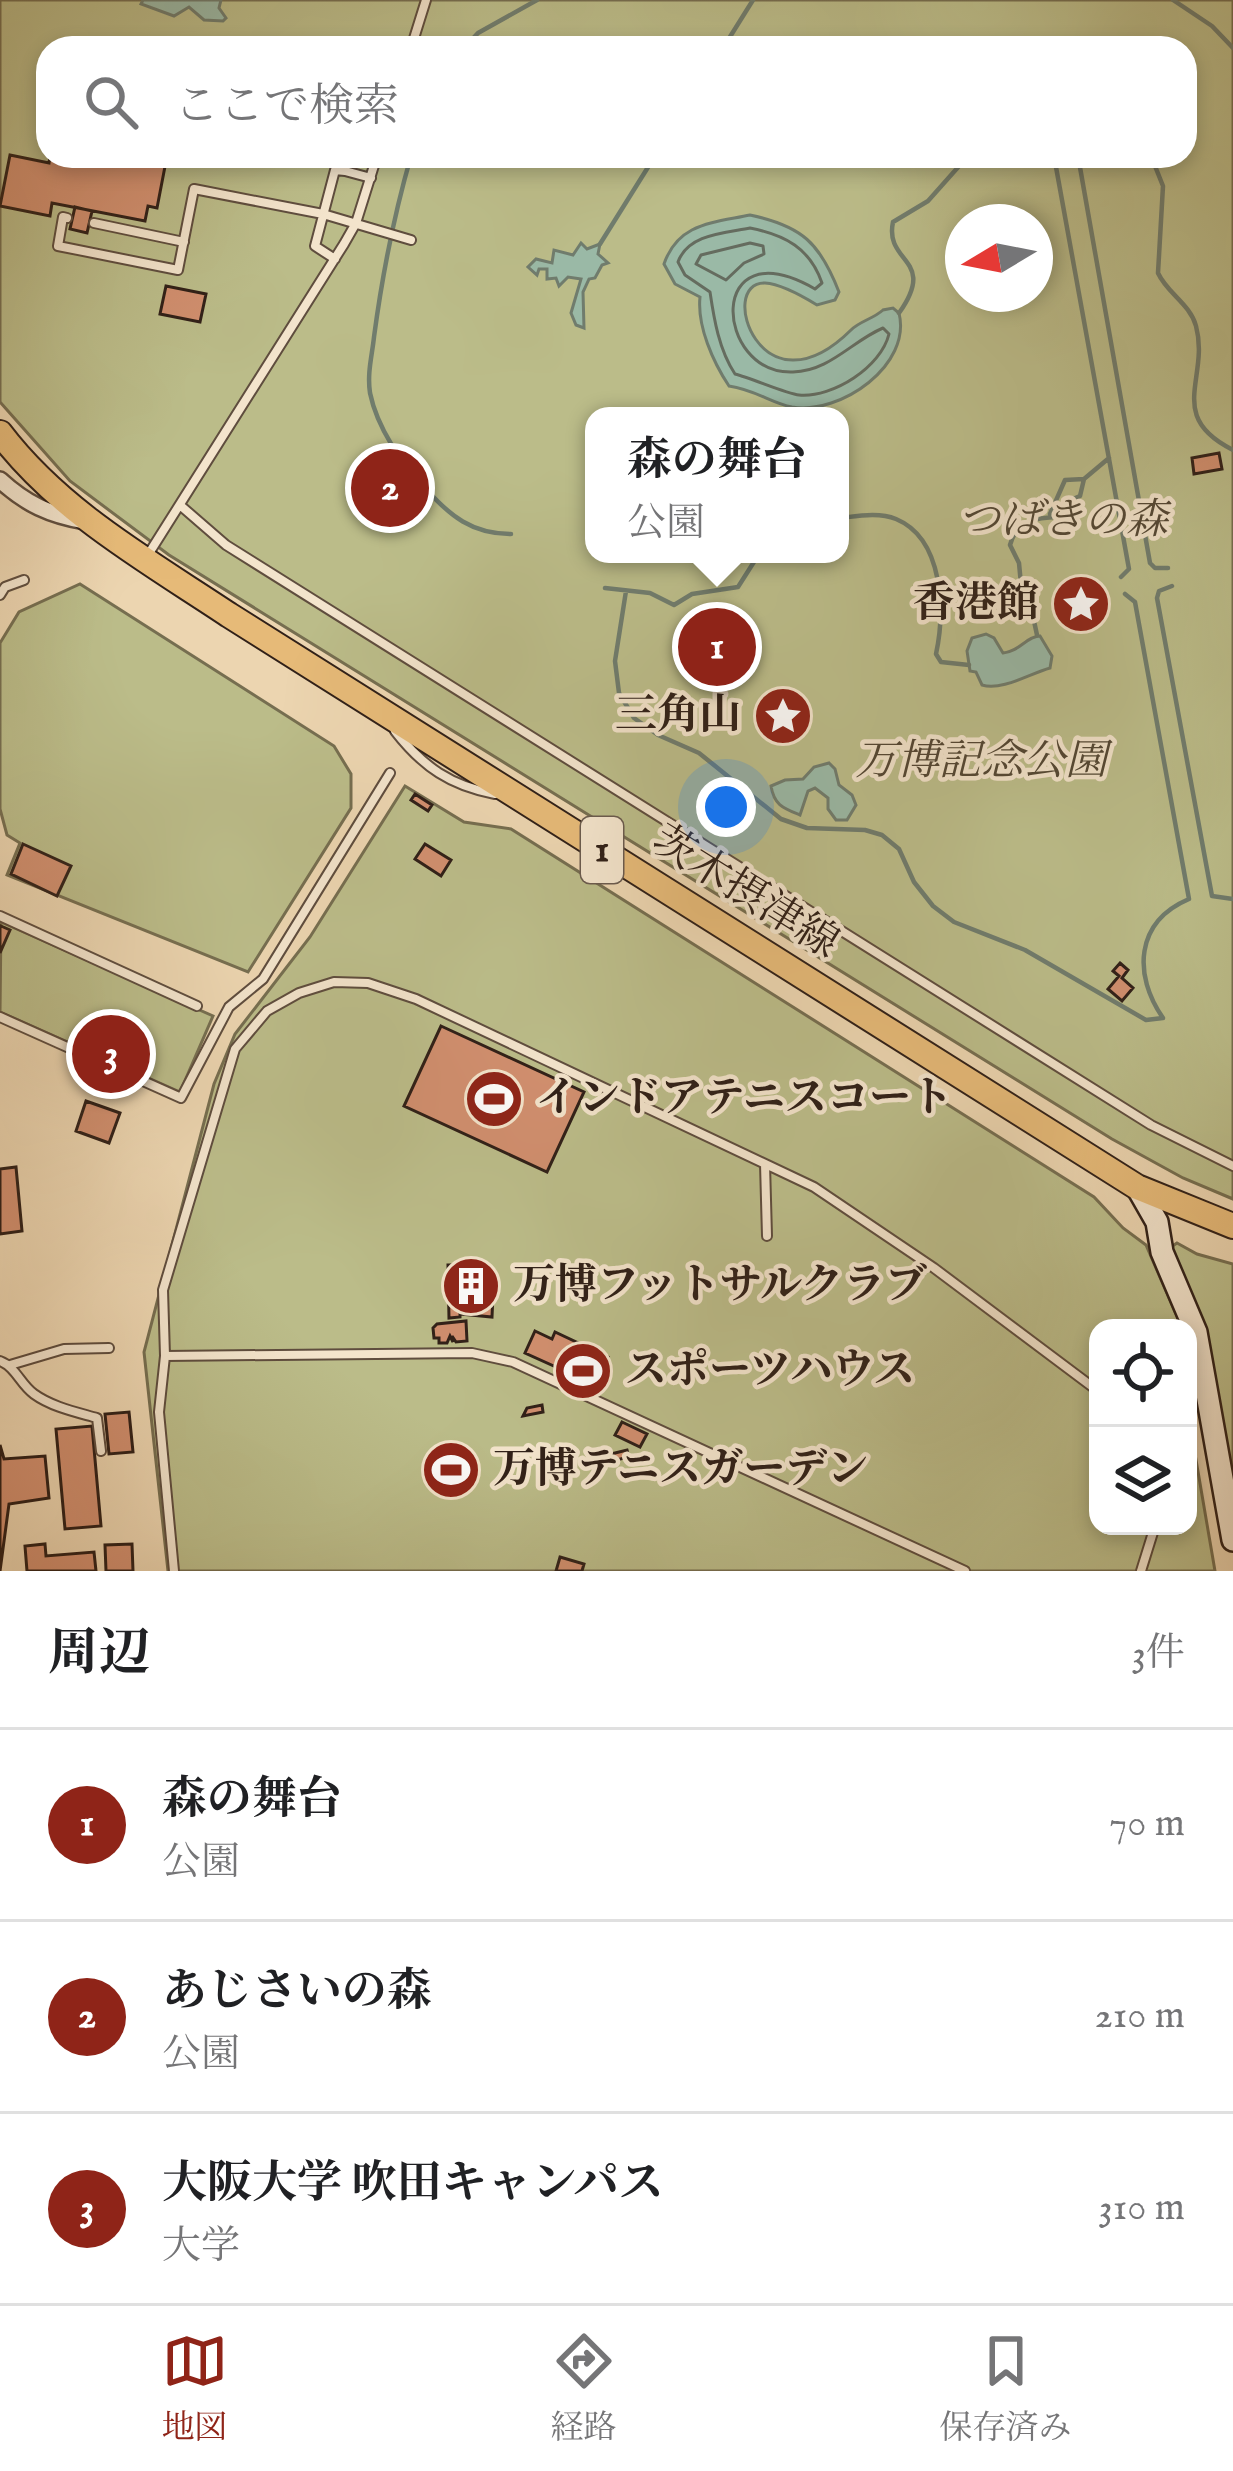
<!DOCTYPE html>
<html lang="ja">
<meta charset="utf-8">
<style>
body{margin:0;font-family:"IM FELL English","Noto Serif JP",serif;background:#f6f6f6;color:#202124}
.controls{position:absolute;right:36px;bottom:36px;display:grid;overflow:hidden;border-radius:24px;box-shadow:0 6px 18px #0003}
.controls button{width:108px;height:108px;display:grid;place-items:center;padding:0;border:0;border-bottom:3px solid #e0e0e0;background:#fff;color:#202124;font:60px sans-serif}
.compass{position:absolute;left:945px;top:204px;width:108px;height:108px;border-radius:50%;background:#fff;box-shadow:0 6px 18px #0003;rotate:260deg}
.you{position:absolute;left:726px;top:807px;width:42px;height:42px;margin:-30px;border:9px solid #fff;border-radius:50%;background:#1a73e8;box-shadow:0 0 0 18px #1a73e833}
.badge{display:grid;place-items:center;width:78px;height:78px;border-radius:50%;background:#8f2418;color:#fff;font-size:39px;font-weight:700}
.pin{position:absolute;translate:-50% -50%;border:6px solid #fff;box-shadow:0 3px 12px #0006}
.popup{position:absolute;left:585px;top:407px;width:264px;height:156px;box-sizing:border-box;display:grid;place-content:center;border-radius:24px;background:#fff;filter:drop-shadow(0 3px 9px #0005);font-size:39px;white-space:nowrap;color:#757577}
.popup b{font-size:45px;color:#202124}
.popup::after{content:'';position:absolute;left:50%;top:100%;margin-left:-24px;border:24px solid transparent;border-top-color:#fff}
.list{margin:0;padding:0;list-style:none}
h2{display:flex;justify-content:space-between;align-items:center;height:156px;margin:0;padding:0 48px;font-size:51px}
h2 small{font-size:39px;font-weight:400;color:#757577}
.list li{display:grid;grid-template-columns:78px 1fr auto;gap:36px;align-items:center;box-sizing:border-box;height:192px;padding:0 48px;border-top:3px solid #e0e0e0}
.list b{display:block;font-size:45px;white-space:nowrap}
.list p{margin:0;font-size:39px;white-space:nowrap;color:#757577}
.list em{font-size:39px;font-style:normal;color:#757577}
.icon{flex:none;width:66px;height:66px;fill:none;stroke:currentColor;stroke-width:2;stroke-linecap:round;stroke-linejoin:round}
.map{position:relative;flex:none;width:1233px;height:1571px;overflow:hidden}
.search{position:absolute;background:#fff;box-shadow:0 6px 18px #0003;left:36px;right:36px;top:36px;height:132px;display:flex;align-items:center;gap:30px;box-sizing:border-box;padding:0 42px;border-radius:36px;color:#757577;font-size:45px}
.sheet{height:732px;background:#fff}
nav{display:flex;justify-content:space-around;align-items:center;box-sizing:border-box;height:168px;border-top:3px solid #e0e0e0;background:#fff;font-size:33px;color:#757577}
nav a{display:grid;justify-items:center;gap:6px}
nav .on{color:#8f2418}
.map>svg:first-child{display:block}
.green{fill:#bbbc89;stroke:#766e50;stroke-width:3;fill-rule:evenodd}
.water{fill:#9ab9a6;stroke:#707c6d;stroke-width:3}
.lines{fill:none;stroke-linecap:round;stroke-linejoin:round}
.shore{stroke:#656c5f;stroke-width:3}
.stream{stroke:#707c6d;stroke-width:4.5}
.building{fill:#d18f6f;stroke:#302018;stroke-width:3}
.lane-casing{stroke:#5f4d3e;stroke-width:12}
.street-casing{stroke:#5f4d3e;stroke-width:20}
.secondary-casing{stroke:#302018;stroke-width:26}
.primary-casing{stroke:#302018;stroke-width:28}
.lane{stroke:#f3e4cc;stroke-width:8}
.street{stroke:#f3e4cc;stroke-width:15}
.secondary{stroke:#f3e4cc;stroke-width:21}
.primary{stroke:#e6ba78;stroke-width:24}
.labels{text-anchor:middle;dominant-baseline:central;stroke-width:9;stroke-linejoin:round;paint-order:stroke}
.shield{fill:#f3e4cc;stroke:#6a5b4e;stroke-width:3}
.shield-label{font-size:39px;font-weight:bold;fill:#302018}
.park-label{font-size:42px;font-style:italic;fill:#534734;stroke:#f3e4cc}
.poi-label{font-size:42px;font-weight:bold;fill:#302018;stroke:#f3e4cc;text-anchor:start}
.street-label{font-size:42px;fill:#302018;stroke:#f3e4cc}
</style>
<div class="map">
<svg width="1233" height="1571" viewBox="0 0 1233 1571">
<rect width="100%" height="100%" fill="#ecd5b0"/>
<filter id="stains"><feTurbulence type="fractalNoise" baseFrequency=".00167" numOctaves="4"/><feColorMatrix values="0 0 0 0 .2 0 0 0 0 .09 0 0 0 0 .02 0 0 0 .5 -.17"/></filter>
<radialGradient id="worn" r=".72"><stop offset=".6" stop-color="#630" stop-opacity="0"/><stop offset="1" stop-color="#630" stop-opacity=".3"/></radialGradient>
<path class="green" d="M0,0H1233V1199L1183,1178L1112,1139L169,555L70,481L0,402ZM48,48H1185V156H48ZM963,222H1035V294H963ZM594,416H840V554H594Z
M80,584L334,746L351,774V808L248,972L7,875L20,843L7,835L0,809V643L19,612Z
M405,786L464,822L511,829L1094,1197L1123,1228L1146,1245L1182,1328H1098V1526H1188V1413L1215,1571H168L144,1352L214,1084L235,1034L310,937Z
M1,922L213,1016L180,1092L0,1012Z
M1177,1243L1197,1254L1233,1264V1495L1171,1247Z"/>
<path class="water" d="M143,0H221L219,8L226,18L223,21L204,20L189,7L174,16L141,4Z
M750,215C802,226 820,243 839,292L835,300L817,305C804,297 781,284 765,283C716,282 761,419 851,330C860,321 873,319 883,310L893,308L899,313C912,365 841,415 792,407C771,403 756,390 729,386C713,362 697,326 700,297L675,284L664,264C678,223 712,223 750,215Z
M581,243L587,249L600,244L598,254L608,263L602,265L595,278L589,279L583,292L584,328L576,325L571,313L581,279L568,277L559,286L556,278L547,279V269H539L537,275L528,267L536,259L552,263L554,250L573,255Z
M986,634L994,638L1003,653C1019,652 1027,636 1040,636L1052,656L1050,668C1029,674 1002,691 982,685L976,672L970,671L967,651L972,638Z
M829,763L835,769L839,785L852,795L856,805L847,820H836L828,809V798L815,788L808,791L800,815C783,808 774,805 771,786L785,780L803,779L814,767Z"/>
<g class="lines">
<path class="shore" d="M750,228C785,235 810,248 822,283L815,289C705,226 714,375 793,372C830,371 852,341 883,328L889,334C881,367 833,398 799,395C787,394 751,378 735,374C719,350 714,319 710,292L685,275L678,262C688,234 725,233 750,228Z
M750,243L763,246L764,254L744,263L726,280L696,264L701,255Z"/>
<path class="stream" d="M1173,0L1212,26L1233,48
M464,48L478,33L537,0
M723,48L753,0
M411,156C394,215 382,277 374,337C372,356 367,373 370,393C377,427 401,463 425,488C450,516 472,534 511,534
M1054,156L1129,569L1121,577
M1078,156L1150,563L1155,568H1168
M1151,156L1163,186L1158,273C1167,293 1190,304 1196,326C1210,378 1165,416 1233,450
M600,244L655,156
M899,313C938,258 884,264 893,222L928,201L968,156
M1050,514L1065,480L1084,479
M840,518C858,516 879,512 896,519C944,539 945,612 936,654L941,662L969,665
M1172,586L1159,591L1157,598L1212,896L1233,899
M605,588L650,593L674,605L692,594L738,587L759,554
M626,591L615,661L619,693L634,718L658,735L699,753L781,819L807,828L865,830L882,835L899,849L914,882L933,906L954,922L1025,950L1146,1020L1163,1018C1133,975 1135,922 1189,899L1135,602L1125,594
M1022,595L1019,563L1010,545C1019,514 1040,520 1063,516L1066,502L1080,496L1084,479L1109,458
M1024,612L1034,621L1037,635"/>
</g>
<path class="building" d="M10,155L49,163L50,156H167L157,208L148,206L145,221L52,203L50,216L0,206Z
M75,207L92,211L87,233L70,229Z
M166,286L206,294L200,322L160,314Z
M1219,453L1222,469L1194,474L1192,458Z
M415,794L432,805L428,811L411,800Z
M23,844L71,866L57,896L11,874Z
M425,844L451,860L441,876L415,859Z
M1,926L10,930L0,953V928Z
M1120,963L1128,970L1122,978L1133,988L1122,1001L1108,989L1119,976L1113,971Z
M441,1026L584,1092L547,1172L404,1106Z
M86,1101L120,1113L109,1143L76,1131Z
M16,1167L22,1231L0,1234V1169Z
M448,1265H460V1271H494L492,1317L460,1314V1317L449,1318Z
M466,1321L467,1341L456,1342L452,1336L453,1342L450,1336L447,1343H439V1338H434L433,1328L437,1324Z
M535,1331L552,1339L555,1332L608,1357L596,1385L525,1353Z
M542,1405L543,1412L523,1416L527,1408Z
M129,1412L133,1452L109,1454L105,1414Z
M622,1422L647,1434L640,1447L615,1435Z
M92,1426L101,1526L65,1529L56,1429Z
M0,1445L4,1459L45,1456L49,1498L9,1504L0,1571Z
M627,1450L629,1457L604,1463L603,1456Z
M45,1544L46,1556L94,1552L96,1571H27L25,1546Z
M132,1544L133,1571H106L105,1545Z
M560,1557L584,1564L582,1571H556Z"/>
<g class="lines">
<defs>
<path id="lane" d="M411,48L426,0
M346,164L345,171L371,178
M67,218L63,217L58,246L178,270L194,189L323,214L411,240
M94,223L184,242
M335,259L315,246L335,170L345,171
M181,506L226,545L1151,1125L1233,1166
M146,558L344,244L356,223L377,156
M0,595L5,587L24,580
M395,731C423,767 451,786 495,794
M0,916L197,1006
M0,1017L181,1098L229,1007L263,979L390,773
M765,1164L767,1236
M165,1356L159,1412L174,1571
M0,1361C16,1367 20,1384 34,1394C52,1407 76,1412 97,1418L101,1451
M10,1365L64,1349L109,1348
M965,1571L513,1362L472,1353L165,1356L163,1290L235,1049L267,1011L299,993L334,982L368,983L416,999L814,1187L934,1268L1098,1391
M1141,1571L1155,1526"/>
<path id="street" d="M0,480C26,504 50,515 85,521"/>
<path id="secondary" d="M1137,1187L1157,1222L1162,1252L1196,1332L1233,1540"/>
<path id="primary" d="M0,433C60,512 148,561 229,615L1137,1187L1233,1226"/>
</defs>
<use href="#lane" class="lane-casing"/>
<use href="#street" class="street-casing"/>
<use href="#secondary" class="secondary-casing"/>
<use href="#primary" class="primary-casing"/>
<use href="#lane" class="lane"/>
<use href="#street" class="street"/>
<use href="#secondary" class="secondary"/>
<use href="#primary" class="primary"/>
</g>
<defs>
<symbol id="sight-disc" viewBox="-11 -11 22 22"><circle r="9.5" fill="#8f2418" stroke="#f3e4cc"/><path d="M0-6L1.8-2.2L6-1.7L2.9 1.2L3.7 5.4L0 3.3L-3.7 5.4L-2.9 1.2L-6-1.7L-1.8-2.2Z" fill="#fff"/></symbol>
<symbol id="stadium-disc" viewBox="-11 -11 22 22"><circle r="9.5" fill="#8f2418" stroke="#f3e4cc"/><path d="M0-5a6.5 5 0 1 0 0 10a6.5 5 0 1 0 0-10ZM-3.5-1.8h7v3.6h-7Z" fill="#fff"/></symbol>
<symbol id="building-disc" viewBox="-11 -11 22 22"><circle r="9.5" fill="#8f2418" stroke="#f3e4cc"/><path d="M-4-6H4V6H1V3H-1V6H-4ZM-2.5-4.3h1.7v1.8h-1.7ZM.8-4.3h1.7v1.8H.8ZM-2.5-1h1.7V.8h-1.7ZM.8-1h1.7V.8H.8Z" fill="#fff"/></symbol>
</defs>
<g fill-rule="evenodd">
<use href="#sight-disc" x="1048" y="571" width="66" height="66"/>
<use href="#sight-disc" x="750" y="683" width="66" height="66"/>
<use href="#stadium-disc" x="461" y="1066" width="66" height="66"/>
<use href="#building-disc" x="438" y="1253" width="66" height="66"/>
<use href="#stadium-disc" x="550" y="1338" width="66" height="66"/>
<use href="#stadium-disc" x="418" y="1437" width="66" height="66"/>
</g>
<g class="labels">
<rect class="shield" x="581" y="817" width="42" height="66" rx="9"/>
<g class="shield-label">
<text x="602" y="850">1</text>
</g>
<g class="park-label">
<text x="1063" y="521">つばきの森</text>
<text x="981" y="762">万博記念公園</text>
</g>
<g class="poi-label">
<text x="1039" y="604" text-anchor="end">香港館</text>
<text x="741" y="716" text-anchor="end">三角山</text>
<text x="536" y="1099">インドアテニスコート</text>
<text x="513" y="1286">万博フットサルクラブ</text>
<text x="625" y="1371">スポーツハウス</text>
<text x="493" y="1470">万博テニスガーデン</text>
</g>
<g class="street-label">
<text transform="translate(745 893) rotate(32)">茨木摂津線</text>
</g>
</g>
<rect width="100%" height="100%" filter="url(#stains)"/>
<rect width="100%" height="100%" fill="url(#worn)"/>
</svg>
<div class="controls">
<button><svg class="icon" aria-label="locate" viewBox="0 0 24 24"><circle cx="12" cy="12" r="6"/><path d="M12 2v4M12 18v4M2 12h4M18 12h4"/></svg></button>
<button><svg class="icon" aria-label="layers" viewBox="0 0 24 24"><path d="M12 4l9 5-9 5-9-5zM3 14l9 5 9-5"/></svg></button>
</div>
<svg class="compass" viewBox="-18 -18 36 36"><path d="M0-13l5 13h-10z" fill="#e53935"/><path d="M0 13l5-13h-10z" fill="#757577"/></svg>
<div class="you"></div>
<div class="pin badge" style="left:717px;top:647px">1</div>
<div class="popup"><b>森の舞台</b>公園</div>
<div class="pin badge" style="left:390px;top:488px">2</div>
<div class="pin badge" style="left:111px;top:1054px">3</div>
<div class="search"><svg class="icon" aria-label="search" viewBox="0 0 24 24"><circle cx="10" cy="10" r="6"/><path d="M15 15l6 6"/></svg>ここで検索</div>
</div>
<section class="sheet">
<h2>周辺<small>3件</small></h2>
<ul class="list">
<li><span class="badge">1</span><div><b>森の舞台</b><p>公園</p></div><em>70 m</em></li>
<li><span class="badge">2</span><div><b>あじさいの森</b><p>公園</p></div><em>210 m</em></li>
<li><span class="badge">3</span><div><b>大阪大学 吹田キャンパス</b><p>大学</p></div><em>310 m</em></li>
</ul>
</section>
<nav>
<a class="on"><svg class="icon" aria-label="map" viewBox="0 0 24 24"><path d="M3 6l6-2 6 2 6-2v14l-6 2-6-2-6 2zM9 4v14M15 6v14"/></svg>地図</a>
<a><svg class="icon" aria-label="directions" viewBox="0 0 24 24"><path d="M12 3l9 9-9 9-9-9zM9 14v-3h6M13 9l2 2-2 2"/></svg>経路</a>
<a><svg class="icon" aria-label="saved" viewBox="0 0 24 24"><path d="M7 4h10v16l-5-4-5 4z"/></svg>保存済み</a>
</nav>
